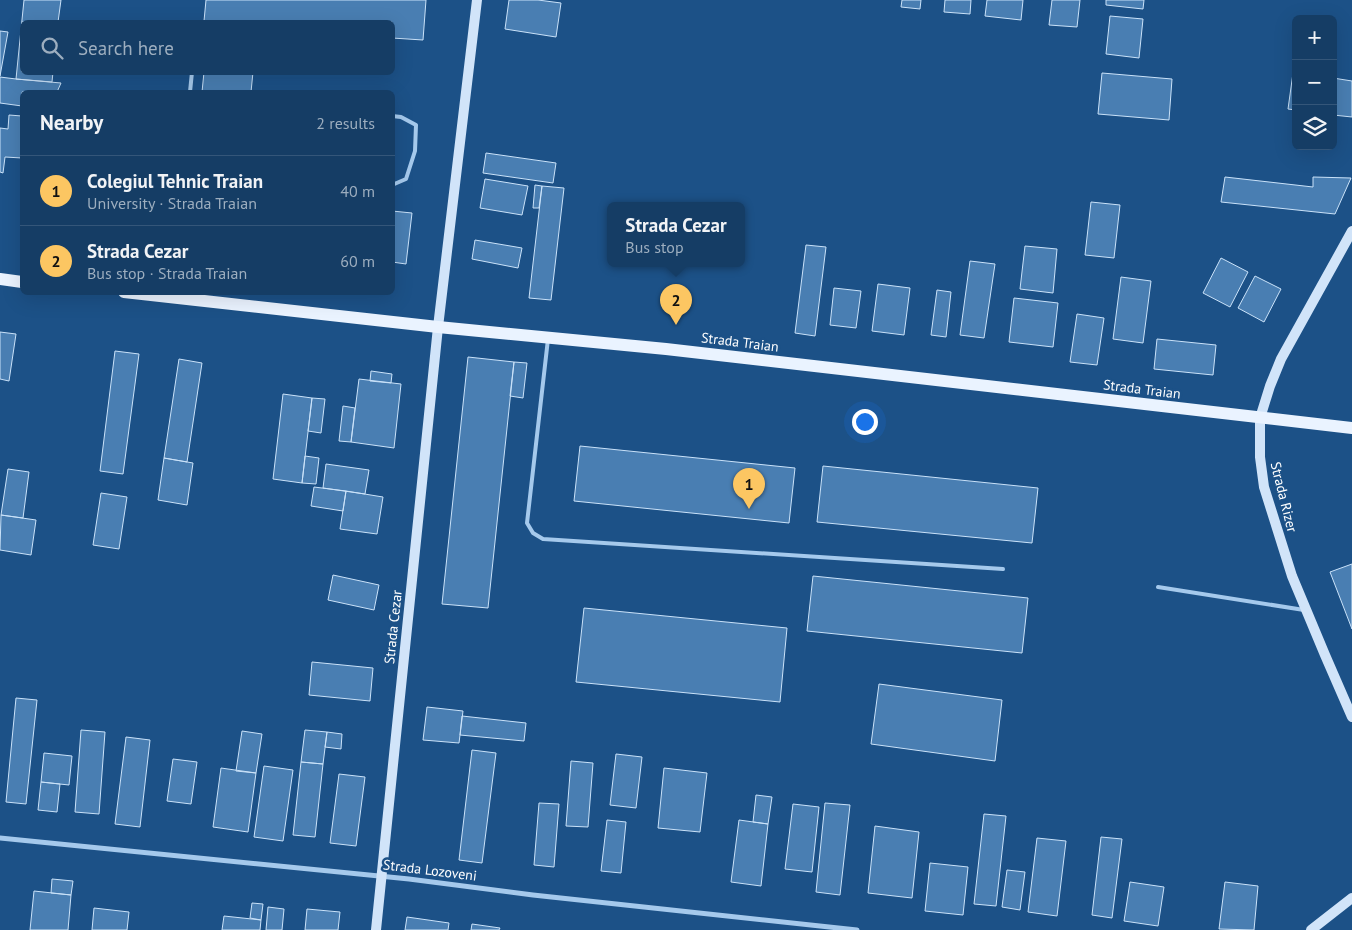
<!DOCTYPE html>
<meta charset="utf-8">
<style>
body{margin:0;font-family:"PT Sans",sans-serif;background:#22486e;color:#f1f3f6}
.controls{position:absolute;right:15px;top:15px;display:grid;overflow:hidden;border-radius:8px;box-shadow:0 5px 20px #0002}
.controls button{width:45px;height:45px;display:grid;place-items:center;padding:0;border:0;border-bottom:1px solid #345679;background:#153d65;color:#f1f3f6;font:25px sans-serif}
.you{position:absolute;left:864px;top:421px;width:18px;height:18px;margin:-12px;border:4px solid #fff;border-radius:50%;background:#1a73e8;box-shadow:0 0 0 8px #1a73e833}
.badge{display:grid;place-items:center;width:32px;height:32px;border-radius:50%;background:#fcc662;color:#111;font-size:16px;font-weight:700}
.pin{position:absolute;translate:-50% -41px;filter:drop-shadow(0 1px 2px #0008)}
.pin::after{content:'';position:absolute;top:26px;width:18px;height:15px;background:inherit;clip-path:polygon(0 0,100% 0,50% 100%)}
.popup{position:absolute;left:607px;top:202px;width:138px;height:65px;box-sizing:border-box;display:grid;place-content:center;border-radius:8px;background:#153d65;filter:drop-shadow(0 1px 4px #0005);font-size:16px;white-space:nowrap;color:#9daebf}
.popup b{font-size:19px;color:#f1f3f6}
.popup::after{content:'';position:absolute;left:50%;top:100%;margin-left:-10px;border:10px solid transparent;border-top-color:#153d65}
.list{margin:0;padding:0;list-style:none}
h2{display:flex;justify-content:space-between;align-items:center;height:65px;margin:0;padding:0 20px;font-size:21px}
h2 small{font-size:16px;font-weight:400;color:#9daebf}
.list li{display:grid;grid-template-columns:32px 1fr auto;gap:15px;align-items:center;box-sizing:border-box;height:70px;padding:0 20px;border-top:1px solid #345679}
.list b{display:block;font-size:19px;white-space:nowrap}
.list p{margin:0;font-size:16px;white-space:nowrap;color:#9daebf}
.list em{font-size:16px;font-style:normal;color:#9daebf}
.icon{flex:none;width:28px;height:28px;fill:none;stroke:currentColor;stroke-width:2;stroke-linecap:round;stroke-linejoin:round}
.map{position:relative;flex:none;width:1352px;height:930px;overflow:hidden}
.search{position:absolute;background:#153d65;box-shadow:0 5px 20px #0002;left:20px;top:20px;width:375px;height:55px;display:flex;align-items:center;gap:12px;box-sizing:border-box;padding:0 18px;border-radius:8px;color:#9daebf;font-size:19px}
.panel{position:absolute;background:#153d65;box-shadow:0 5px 20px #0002;left:20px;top:90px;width:375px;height:205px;border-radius:8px}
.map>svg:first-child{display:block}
.building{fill:#497eb2;stroke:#cae2f9}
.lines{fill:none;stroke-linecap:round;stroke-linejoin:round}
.lane{stroke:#a5c9ec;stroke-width:4}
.street{stroke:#a5c9ec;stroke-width:5}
.secondary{stroke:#d1e4f9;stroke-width:10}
.primary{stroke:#eaf3ff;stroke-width:12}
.labels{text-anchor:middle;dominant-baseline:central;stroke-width:5;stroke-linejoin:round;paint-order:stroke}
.street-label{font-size:14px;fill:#fff;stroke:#1c5187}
</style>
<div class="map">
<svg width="1352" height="930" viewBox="0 0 1352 930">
<rect width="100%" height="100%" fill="#1c5187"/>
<path class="building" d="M24,0H61L58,22H22V72H53L52,82L16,79Z
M206,0H426L423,40L392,38V22H218L204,21Z
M509,0H538L561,3L556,37L505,29Z
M902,0H921L920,9L901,7Z
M945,0H971L970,14L944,12Z
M987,0H1023L1021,20L985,16Z
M1052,0H1080L1077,27L1049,25Z
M1106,0H1144L1143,9L1106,5Z
M1110,16L1143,19L1139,58L1106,54Z
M0,31L8,32L0,76Z
M204,72H253L251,92H202Z
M1102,73L1172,79L1169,120L1098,114Z
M1293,73H1296V110L1288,109Z
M0,77L16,79L61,83L57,92H22V106L0,103Z
M1333,78L1352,81V117L1333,115Z
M9,115L22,116V158L5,157L3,173L0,172V128L8,129Z
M486,153L556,163L553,183L483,173Z
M1225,177L1313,187V177L1351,178L1335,214L1221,202Z
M485,179L528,186L522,215L480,208Z
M535,185L542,186L539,208H533Z
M542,186L564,188L551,300L529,298Z
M1091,202L1120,205L1114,258L1085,255Z
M392,211L412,213L406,264L392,262Z
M475,240L522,248L518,268L472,259Z
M806,245L826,247L815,336L795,333Z
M1025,246L1057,249L1053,293L1020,289Z
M1221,258L1248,272L1230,307L1203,293Z
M970,261L995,264L984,338L960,335Z
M1255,276L1281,289L1264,322L1238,308Z
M1121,277L1151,281L1143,343L1113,339Z
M878,284L910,288L904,335L872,331Z
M834,288L861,291L856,328L830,325Z
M937,290L951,292L946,337L931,335Z
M1014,298L1058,303L1053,347L1009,342Z
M1077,314L1104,318L1097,365L1070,362Z
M0,332L16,334L9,381L0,379Z
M1157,339L1216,345L1213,375L1154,369Z
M115,351L139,354L123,474L100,471Z
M468,357L514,362L488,608L442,604Z
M179,359L202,363L187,462L164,458Z
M514,362L527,363L523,398L510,396Z
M371,371L392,374L391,383L370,381Z
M359,379L401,384L394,448L351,442Z
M283,394L312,398L302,483L273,479Z
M312,398L325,399L321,433L308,431Z
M343,406L355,408L351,442L339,441Z
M580,446L795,468L789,523L574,501Z
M305,456L319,458L316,484L302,483Z
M164,458L193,463L187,505L158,500Z
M326,464L369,470L365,494L323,488Z
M823,466L1038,488L1032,543L817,522Z
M8,469L29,472L23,518L1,515Z
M314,487L346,491L343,511L311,506Z
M346,491L383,497L377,534L340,529Z
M101,493L127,497L119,549L93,545Z
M1,515L36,520L31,555L0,550Z
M1352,564V629L1330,572Z
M333,575L379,585L374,610L328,600Z
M813,576L1028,598L1022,653L807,631Z
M584,608L787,628L780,702L576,682Z
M312,662L373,668L370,701L309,695Z
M879,684L1002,700L995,761L871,744Z
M16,698L37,700L26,804L6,802Z
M427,707L463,711L459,743L423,740Z
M462,716L526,723L524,741L460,735Z
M81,730L105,732L99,814L75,812Z
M305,730L327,732L323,764L301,762Z
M242,731L262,734L256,773L236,771Z
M327,732L342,734L341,749L325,747Z
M126,737L150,740L140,827L115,824Z
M472,750L496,753L482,863L459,860Z
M44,753L72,756L69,785L41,782Z
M616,754L642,757L636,808L610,805Z
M173,759L197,762L191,804L167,801Z
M571,761L593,763L588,827L566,826Z
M301,762L323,764L315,837L293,835Z
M264,766L293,770L283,841L254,837Z
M221,768L256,773L248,832L213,827Z
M664,768L707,773L700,832L658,828Z
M339,774L365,777L356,846L330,843Z
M41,782L60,784L57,812L38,810Z
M756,795L772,797L768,824L753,822Z
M539,803L559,804L554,867L534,865Z
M825,803L850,805L840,895L816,892Z
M793,804L819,807L812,872L785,869Z
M984,814L1006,816L996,906L974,904Z
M607,820L626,822L621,873L601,871Z
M739,820L768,824L761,886L731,882Z
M875,826L919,832L912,898L868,893Z
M1101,837L1122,839L1112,918L1092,915Z
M1037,838L1066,841L1057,916L1028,912Z
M930,863L968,867L963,915L925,911Z
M1007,870L1025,872L1020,910L1002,907Z
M52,879L73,881L71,895L51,893Z
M1130,882L1164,887L1158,926L1124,921Z
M1225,882L1258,886L1254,930L1219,929Z
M34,891L71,895L68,930H30Z
M252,903L263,904L261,920L250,918Z
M268,907L284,909L282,930H266Z
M94,908L129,912L127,930H92Z
M307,909L340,912L338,930H305Z
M224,916L261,920L260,930H222Z
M407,917L449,923L448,930H405Z
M472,924L500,928L499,930H471Z"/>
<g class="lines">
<path class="lane" d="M190,92L192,72
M392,116L401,117L416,125L415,151L406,179L392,185
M548,339L527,523L533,533L543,539L1003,569
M1158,587L1304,610"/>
<path class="street" d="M0,838L409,879L533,895L857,930"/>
<path class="secondary" d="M1352,231L1281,359L1270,386L1260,418V457L1264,487L1292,576L1325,655L1352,717
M376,930L438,327L477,0
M1311,930L1352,898"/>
<path class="primary" d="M0,279L22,282
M124,292L438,327L666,349L1352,428"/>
</g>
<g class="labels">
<g class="street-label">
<text transform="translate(740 342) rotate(7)">Strada Traian</text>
<text transform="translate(1142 389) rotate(7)">Strada Traian</text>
<text transform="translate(1284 497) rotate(76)">Strada Rizer</text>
<text transform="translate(393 627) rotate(-84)">Strada Cezar</text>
<text transform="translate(430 870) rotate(7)">Strada Lozoveni</text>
</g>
</g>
</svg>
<div class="controls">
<button>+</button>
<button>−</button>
<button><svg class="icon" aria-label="layers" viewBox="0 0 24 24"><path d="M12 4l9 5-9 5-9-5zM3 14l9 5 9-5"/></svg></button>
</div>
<div class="you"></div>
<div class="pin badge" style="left:749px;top:509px">1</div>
<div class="pin badge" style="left:676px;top:325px">2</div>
<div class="popup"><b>Strada Cezar</b>Bus stop</div>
<div class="search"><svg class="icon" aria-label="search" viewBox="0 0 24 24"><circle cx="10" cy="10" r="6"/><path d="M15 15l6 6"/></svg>Search here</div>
<section class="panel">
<h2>Nearby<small>2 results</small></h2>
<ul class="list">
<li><span class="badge">1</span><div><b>Colegiul Tehnic Traian</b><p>University · Strada Traian</p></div><em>40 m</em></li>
<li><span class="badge">2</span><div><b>Strada Cezar</b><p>Bus stop · Strada Traian</p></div><em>60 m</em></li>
</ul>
</section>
</div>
